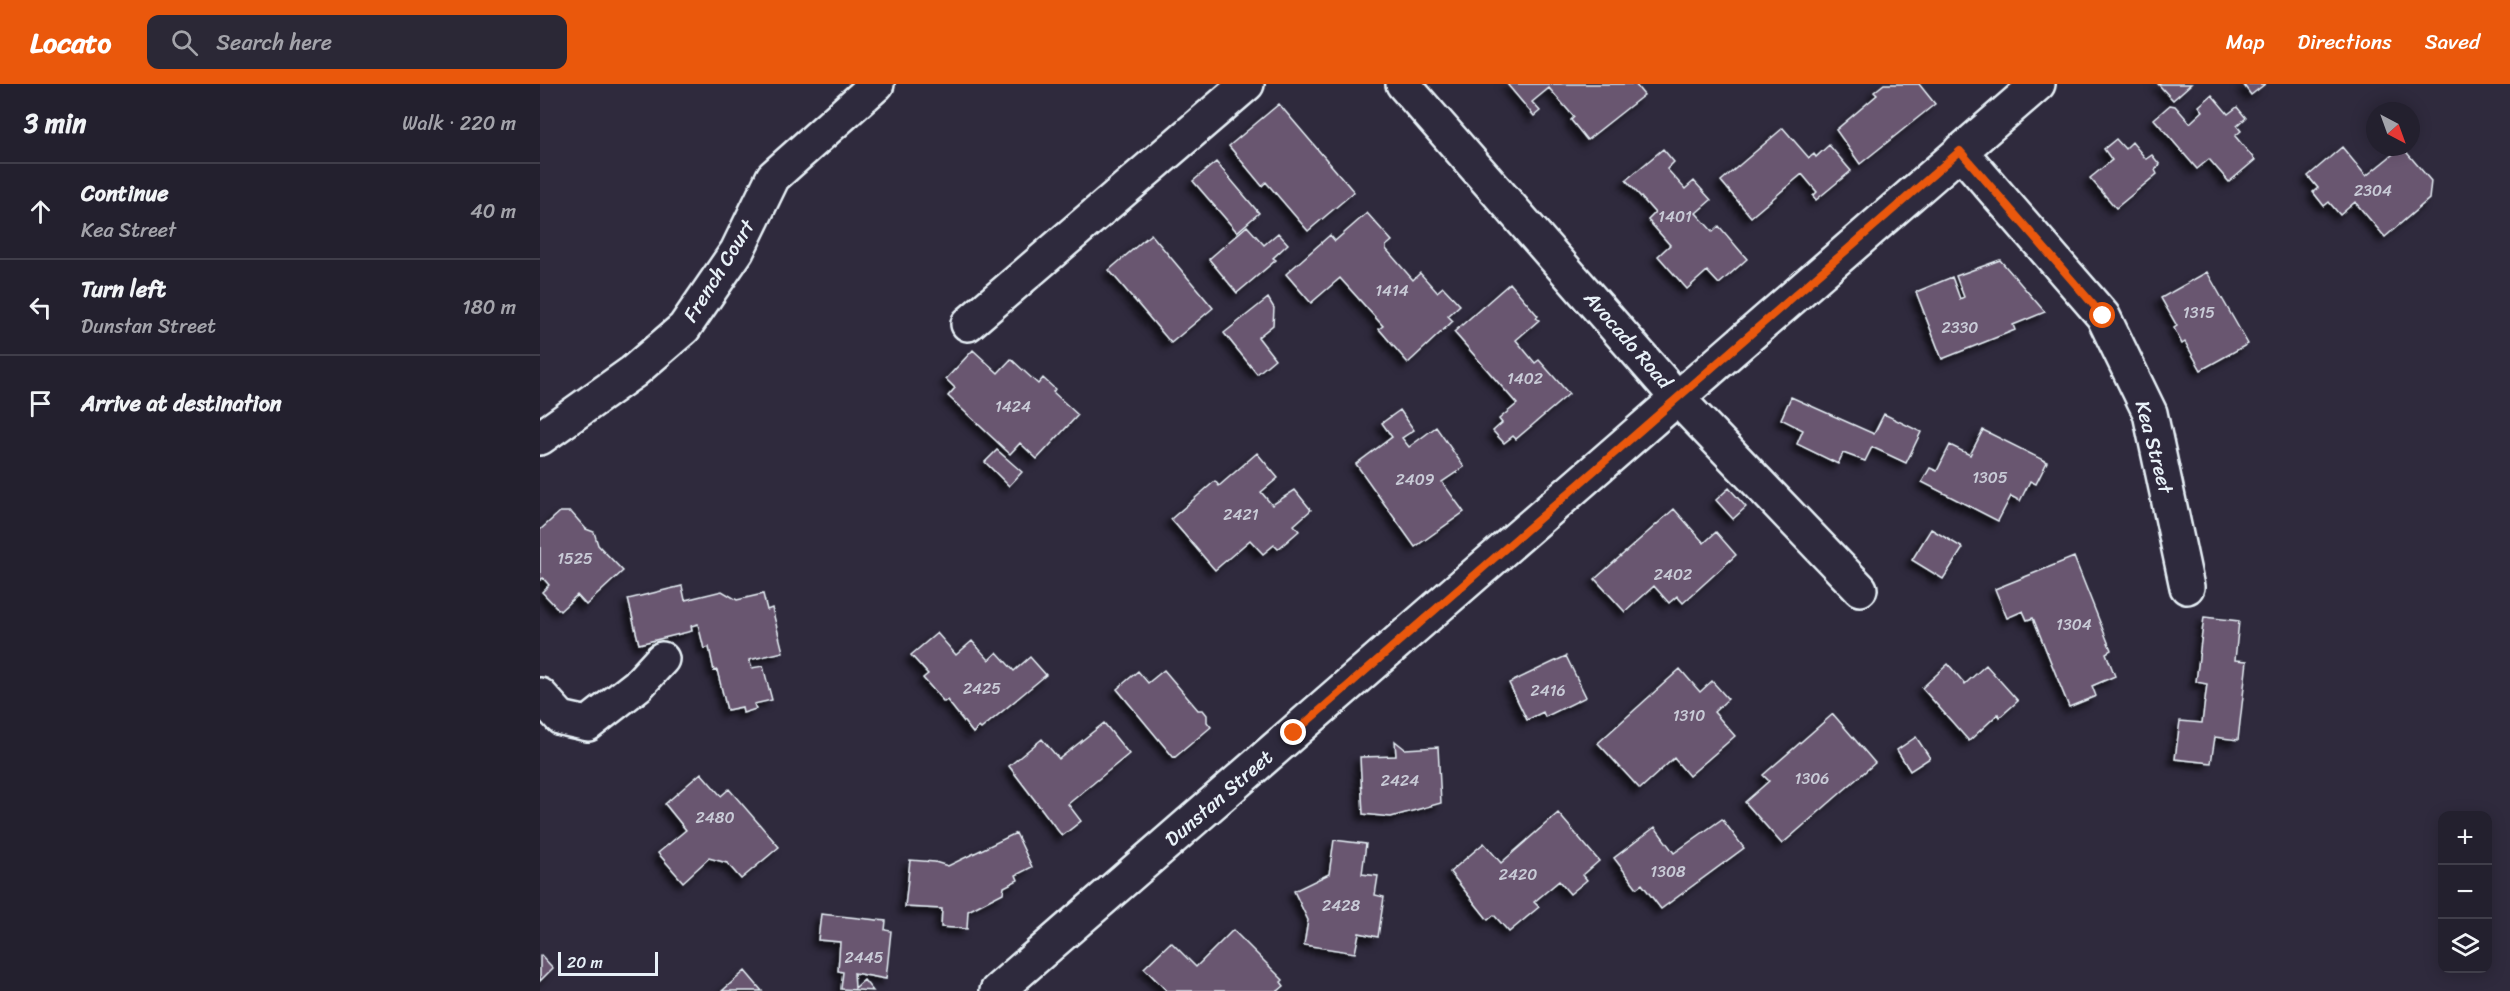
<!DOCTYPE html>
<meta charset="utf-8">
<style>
body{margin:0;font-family:Sriracha,sans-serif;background:#2b2836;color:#f1f3f6}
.controls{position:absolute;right:18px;bottom:18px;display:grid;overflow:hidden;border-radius:12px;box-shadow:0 3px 15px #0003}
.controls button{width:54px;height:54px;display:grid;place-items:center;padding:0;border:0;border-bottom:2px solid #403e4a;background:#23202e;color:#f1f3f6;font:30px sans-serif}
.compass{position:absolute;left:1826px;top:18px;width:54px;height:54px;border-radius:50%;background:#23202e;box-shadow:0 3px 15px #0003;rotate:139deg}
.scale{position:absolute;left:18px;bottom:15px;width:100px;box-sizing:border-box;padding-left:6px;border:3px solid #e8f1f8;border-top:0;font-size:16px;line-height:21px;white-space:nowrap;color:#e8f1f8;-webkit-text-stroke:4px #2f2a3d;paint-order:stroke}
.stop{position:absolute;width:18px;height:18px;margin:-14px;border:4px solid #ea580c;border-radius:50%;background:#fff}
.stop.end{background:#ea580c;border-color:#fff;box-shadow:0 2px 6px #0008}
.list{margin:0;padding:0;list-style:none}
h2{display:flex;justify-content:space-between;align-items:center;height:78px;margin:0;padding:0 24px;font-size:26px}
h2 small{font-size:20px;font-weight:400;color:#a3a3aa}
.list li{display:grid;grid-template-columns:39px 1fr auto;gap:18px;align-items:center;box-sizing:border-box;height:96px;padding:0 24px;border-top:2px solid #403e4a}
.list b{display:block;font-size:22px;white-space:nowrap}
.list p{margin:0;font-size:20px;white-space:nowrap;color:#a3a3aa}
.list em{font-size:20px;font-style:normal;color:#a3a3aa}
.icon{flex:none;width:33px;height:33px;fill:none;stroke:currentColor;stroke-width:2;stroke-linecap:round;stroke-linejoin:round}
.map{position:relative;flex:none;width:1970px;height:907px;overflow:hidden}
header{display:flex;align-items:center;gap:36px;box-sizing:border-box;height:84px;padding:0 30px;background:#ea580c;color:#fff}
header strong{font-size:28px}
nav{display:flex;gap:33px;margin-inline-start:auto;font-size:21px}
.search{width:420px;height:54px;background:#2b2836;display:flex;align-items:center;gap:15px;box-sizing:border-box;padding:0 21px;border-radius:12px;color:#a3a3aa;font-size:22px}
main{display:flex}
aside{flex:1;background:#23202e}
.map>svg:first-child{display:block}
.building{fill:#695770;stroke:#e8f1f8;stroke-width:1.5;filter:url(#shadow)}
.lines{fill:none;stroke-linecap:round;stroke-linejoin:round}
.minor-casing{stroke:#e8f1f8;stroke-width:38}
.minor{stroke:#2f2a3d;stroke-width:33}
.route{stroke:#ea580c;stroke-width:8}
.labels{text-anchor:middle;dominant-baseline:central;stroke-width:6;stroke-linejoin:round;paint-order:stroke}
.number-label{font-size:16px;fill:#c8cad6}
.street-label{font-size:20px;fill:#e8f1f8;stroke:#2f2a3d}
</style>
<header>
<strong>Locato</strong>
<div class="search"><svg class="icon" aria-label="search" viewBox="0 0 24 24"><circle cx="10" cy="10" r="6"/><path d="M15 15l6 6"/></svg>Search here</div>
<nav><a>Map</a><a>Directions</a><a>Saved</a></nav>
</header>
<main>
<aside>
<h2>3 min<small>Walk · 220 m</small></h2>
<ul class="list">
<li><svg class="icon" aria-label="ahead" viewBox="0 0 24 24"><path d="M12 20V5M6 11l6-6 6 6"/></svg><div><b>Continue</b><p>Kea Street</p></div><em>40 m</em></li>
<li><svg class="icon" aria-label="left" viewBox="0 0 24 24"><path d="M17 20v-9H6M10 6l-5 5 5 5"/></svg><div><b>Turn left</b><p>Dunstan Street</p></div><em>180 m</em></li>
<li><svg class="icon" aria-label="arrive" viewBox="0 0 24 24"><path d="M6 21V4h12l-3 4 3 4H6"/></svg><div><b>Arrive at destination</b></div></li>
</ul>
</aside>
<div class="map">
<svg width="1970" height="907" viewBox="0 0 1970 907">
<defs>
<filter id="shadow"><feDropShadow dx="-5.5" dy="5.5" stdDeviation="3" flood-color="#0009"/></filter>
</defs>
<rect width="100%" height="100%" fill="#2f2a3d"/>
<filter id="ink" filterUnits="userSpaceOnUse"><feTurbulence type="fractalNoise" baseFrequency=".0167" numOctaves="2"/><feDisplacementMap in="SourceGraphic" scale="12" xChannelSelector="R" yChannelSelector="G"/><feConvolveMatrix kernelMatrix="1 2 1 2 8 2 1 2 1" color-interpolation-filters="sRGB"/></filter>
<g filter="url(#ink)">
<path class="building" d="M967,0H1095L1104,11L1047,56L1031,36L1034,33L1009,4L992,18L1000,27L994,32Z
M1344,0H1379L1395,20L1320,80L1296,46L1337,11L1334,8Z
M1618,0H1651L1633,16Z
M1703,0H1725L1711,11Z
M1672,11L1688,30L1697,23L1706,34L1697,42L1701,47L1695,52L1715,76L1689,98L1669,75L1657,85L1614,35L1630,21L1635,22L1650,39L1663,27L1659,22Z
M739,20L814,108L768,147L726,98L722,102L689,62Z
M1243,44L1269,74L1274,70L1276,73L1289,61L1311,87L1276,116L1273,112L1277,108L1262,90L1211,133L1181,97Z
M1576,55L1585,65L1592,58L1606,75L1612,71L1620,81L1615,86L1617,90L1576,124L1550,94L1572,76L1564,65Z
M1802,63L1826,92L1862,63L1891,97L1889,115L1845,153L1815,118L1800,131L1789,118L1784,122L1773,108L1778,104L1768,92Z
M1123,65L1134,78L1127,85L1145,105L1154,97L1171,116L1156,129L1173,148L1179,142L1207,175L1179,200L1167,187L1147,205L1118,172L1130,161L1108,136L1115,129L1086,96Z
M676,78L719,129L697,148L653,97Z
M827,129L852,157L846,162V165L873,196L880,189L897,208L903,203L920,221L908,232L913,237L868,279L839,245L843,242L800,194L771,219L746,190L790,151L795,157Z
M707,142L724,161L738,149L748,160L733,174L736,176L697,209L669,175Z
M611,150L673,224L631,259L569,186Z
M1460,176L1505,228L1473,241L1475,246L1402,275L1376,208L1412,193L1420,215L1424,213L1416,192Z
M1667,188L1708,260L1661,286L1645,258L1642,260L1634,244L1637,242L1621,214Z
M970,199L998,232L996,234L999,236L976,256L995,279L999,276L1029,310L976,355L973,352L964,359L953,347L962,339L959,335L977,320L914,248Z
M728,214L734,224L733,241L718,253L735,275L717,290L684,249Z
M433,266L458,289L471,275L498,300L503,294L515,305L513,308L538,331L497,375L480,359L470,370L408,312L415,304L406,295Z
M1251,313L1334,350L1344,330L1381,348L1366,379L1332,363L1325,377L1303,369L1298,380L1257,360L1263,346L1241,335Z
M860,326L874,346L862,354L869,363L896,343L924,383L902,398L924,428L875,463L816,380L852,353L842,339Z
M1443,346L1507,378L1496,400L1490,397L1480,417L1471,412L1458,437L1382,398L1390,384L1397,387L1410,361L1430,371Z
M457,366L482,388L469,402L445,378Z
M717,369L738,394L721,408L732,421L755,406L771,426L754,441L759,447L738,465L734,461L723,470L710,456L675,486L631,435L675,397L679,402Z
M1189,404L1206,423L1193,435L1176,416Z
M1134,425L1164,459L1176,448L1196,471L1143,519L1137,512L1129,519L1114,502L1085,528L1055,495Z
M20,428H31L46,445L54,448L58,461L83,487L46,521L37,511L20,527L2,508L9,501L3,494L0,496V446Z
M1391,445L1423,464L1403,495L1372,476Z
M1534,473L1571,566L1566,569L1575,592L1552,602L1556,612L1529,623L1493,534L1487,536L1483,527L1467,534L1455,505Z
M142,502L145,516L182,507L197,516L223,510L227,526L232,524L243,568L209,576L212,584L223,582L232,616L214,620L216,625L203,629L202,623L187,626L177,586L174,587L169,563L164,565L158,540L151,542L152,547L99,560L88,515Z
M1664,533L1699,537L1695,576L1707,577L1698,656L1675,653L1671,679L1635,675L1640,637L1662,639L1667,600L1656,598Z
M397,549L416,571L432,557L449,576L457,568L474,587L490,573L506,591L441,645L439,643L433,649L407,616L404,618L383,594L388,590L371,571Z
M1026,572L1046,613L1005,633L1003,628L987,636L969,599Z
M1408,580L1425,600L1446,581L1478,617L1460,633L1458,630L1429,657L1382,604Z
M1140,585L1160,608L1172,597L1188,615L1174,628L1195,652L1149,692L1134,674L1100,705L1058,659Z
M624,586L658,626H663L667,631V638L671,643L634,674L577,605L598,587L608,599Z
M1293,630L1335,679L1242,760L1205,718L1229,697L1223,691Z
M564,639L589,670L528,720L541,737L522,752L469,682L502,655L519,675Z
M1376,653L1390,674L1370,687L1357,666Z
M855,657L865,665L898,663L901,719L851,733L823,730L820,673L856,672Z
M161,689L181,712L189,705L239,763L201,795L187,779L169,774L143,798L118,769L146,746L125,720Z
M1018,729L1059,777L1043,791L1047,796L1030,810L1019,797L994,818L999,823L969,848L954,831L948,836L910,788L944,759L961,779Z
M1182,735L1204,764L1121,825L1102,800L1097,804L1074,774L1115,743L1134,769Z
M476,749L492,783L476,791L478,796L464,803L463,809L428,827L427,845L401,843L402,825L365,823L370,776L395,778L408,782Z
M794,756L826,760L822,790L838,792L835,811L844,813L838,853L819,849L815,869L764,861L768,836L754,807L789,790Z
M281,830L346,837L345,846L351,847L346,895L314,889L315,904L324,896L333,907L301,905L303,888L298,887L300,858L278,856Z
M693,846L743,896L741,898L744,902L738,907H627L604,884L631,858L656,883Z
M1,871L13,884L0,897V872Z
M205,887L222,907H182Z"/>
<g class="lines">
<defs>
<path id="minor" d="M863,0L1138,315L1320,505
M1420,67L1563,232L1610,329L1647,503
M428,240L707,0
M0,354L93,288L144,244L197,167L233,93L337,0
M0,611L21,634L48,640L98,601L122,575
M457,907L1498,0"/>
</defs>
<use href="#minor" class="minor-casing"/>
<use href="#minor" class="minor"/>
</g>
</g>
<g class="lines" filter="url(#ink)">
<path class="route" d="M754,649L1420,67L1563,232"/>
</g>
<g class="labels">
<g class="number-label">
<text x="1833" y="106">2304</text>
<text x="1135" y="132">1401</text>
<text x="852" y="206">1414</text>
<text x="1659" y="228">1315</text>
<text x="1420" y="243">2330</text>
<text x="985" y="294">1402</text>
<text x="473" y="322">1424</text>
<text x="1450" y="393">1305</text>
<text x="875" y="395">2409</text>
<text x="701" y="430">2421</text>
<text x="35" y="474">1525</text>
<text x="1133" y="490">2402</text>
<text x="1534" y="540">1304</text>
<text x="442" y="604">2425</text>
<text x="1008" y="606">2416</text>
<text x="1149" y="631">1310</text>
<text x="1272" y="694">1306</text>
<text x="860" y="696">2424</text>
<text x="175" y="733">2480</text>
<text x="1128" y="787">1308</text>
<text x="978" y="790">2420</text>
<text x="801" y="821">2428</text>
<text x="324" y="873">2445</text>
</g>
<g class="street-label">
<text transform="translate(179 187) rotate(-58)">French Court</text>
<text transform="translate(1088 256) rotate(49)">Avocado Road</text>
<text transform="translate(1614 363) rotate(75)">Kea Street</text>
<text transform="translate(679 714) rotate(-41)">Dunstan Street</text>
</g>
</g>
</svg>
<div class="controls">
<button>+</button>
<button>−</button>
<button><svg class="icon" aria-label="layers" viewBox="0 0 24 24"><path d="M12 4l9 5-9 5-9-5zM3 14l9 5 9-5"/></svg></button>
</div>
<svg class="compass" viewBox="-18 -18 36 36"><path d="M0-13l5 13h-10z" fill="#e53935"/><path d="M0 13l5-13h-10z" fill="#a3a3aa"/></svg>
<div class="scale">20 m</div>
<div class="stop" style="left:1563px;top:232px"></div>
<div class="stop end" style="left:754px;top:649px"></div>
</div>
</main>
